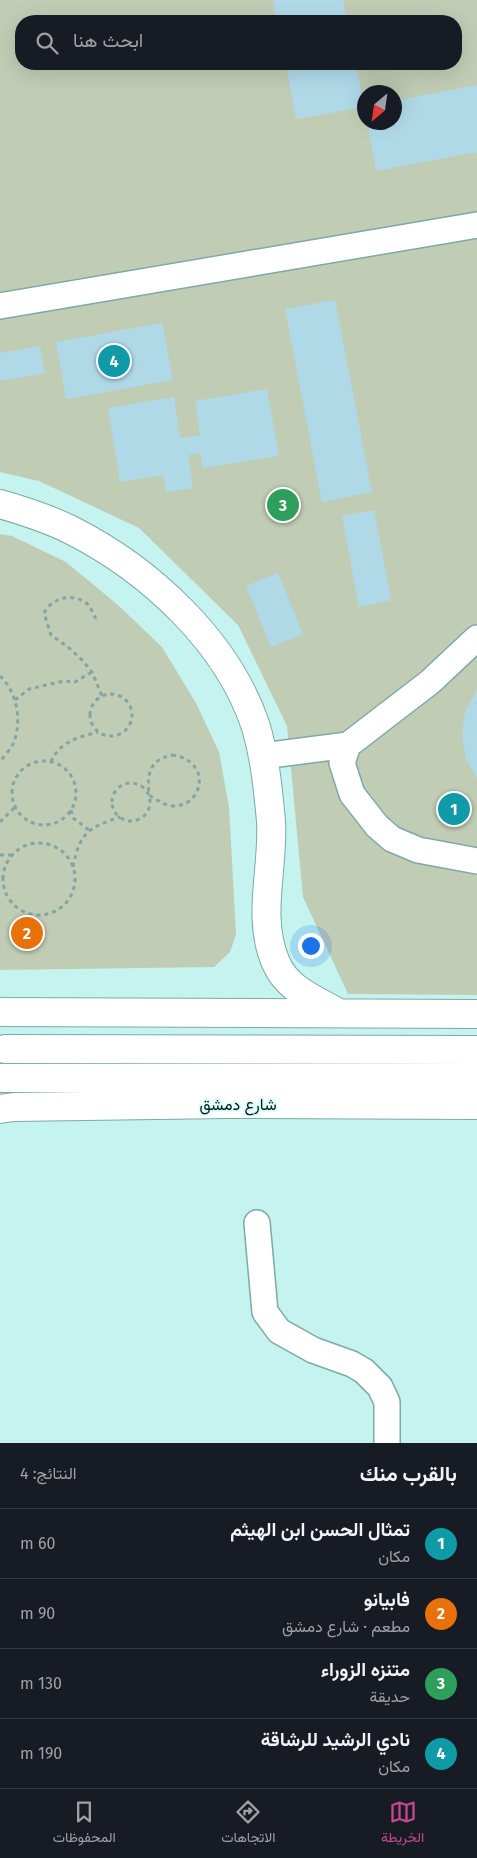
<!DOCTYPE html>
<html lang="ar">
<meta charset="utf-8">
<style>
body{margin:0;font-family:"Fira Sans",Vazirmatn,sans-serif;background:#20242c;color:#f1f3f6;direction:rtl}
.compass{position:absolute;left:357px;top:85px;width:45px;height:45px;border-radius:50%;background:#171b24;box-shadow:0 5px 20px #0002;rotate:209deg}
.you{position:absolute;left:310px;top:945px;width:18px;height:18px;margin:-12px;border:4px solid #fff;border-radius:50%;background:#1a73e8;box-shadow:0 0 0 8px #1a73e833}
.badge{display:grid;place-items:center;width:32px;height:32px;border-radius:50%;background:#c54691;color:#fff;font-size:16px;font-weight:700}
.pin{position:absolute;translate:-50% -50%;border:2px solid #fff;box-shadow:0 1px 5px #0006}
.list{margin:0;padding:0;list-style:none}
h2{display:flex;justify-content:space-between;align-items:center;height:65px;margin:0;padding:0 20px;font-size:21px}
h2 small{font-size:16px;font-weight:400;color:#9ea1a6}
.list li{display:grid;grid-template-columns:32px 1fr auto;gap:15px;align-items:center;box-sizing:border-box;height:70px;padding:0 20px;border-top:1px solid #363941}
.list b{display:block;font-size:19px;white-space:nowrap}
.list p{margin:0;font-size:16px;white-space:nowrap;color:#9ea1a6}
.list em{font-size:16px;font-style:normal;color:#9ea1a6}
.icon{flex:none;width:28px;height:28px;fill:none;stroke:currentColor;stroke-width:2;stroke-linecap:round;stroke-linejoin:round}
.map{position:relative;flex:none;width:477px;height:1443px;overflow:hidden;direction:ltr}
.search{position:absolute;background:#171b24;box-shadow:0 5px 20px #0002;left:15px;right:15px;top:15px;height:55px;display:flex;align-items:center;gap:12px;box-sizing:border-box;padding:0 18px;border-radius:20px;color:#9ea1a6;font-size:19px}
.sheet{height:345px;background:#171b24}
nav{display:flex;justify-content:space-around;align-items:center;box-sizing:border-box;height:70px;border-top:1px solid #363941;background:#171b24;font-size:14px;color:#9ea1a6}
nav a{display:grid;justify-items:center;gap:2px}
nav .on{color:#c54691}
.map>svg:first-child{display:block}
.green{fill:#c1ccb5;fill-rule:evenodd}
.building{fill:#b0d9e8}
.lines{fill:none;stroke-linecap:round;stroke-linejoin:round}
.minor-casing{stroke:#7da9a6;stroke-width:28}
.major-casing{stroke:#7da9a6;stroke-width:30}
.path{stroke:#83a6a4;stroke-width:3;stroke-dasharray:4 4;stroke-linecap:butt}
.minor{stroke:#fff;stroke-width:25}
.major{stroke:#fff;stroke-width:28}
.labels{text-anchor:middle;dominant-baseline:central;stroke-width:4;stroke-linejoin:round;paint-order:stroke}
.street-label{font-size:16px;fill:#041413;stroke:#d9fffc}
</style>
<div class="map">
<svg width="477" height="1443" viewBox="0 0 477 1443">
<rect width="100%" height="100%" fill="#c5f3f0"/>
<path class="green" d="M0,0H477V995L348,994L303,897L287,726L238,625L139,528L39,481L0,472ZM21,21H456V64H21ZM364,92H394V122H364Z
M0,534L12,536L66,562L118,605L162,647L196,703L219,752L229,807L236,935L230,952L214,967L0,970Z"/>
<path class="building" d="M273,0H343L347,21H277Z
M286,64H356L364,107L296,119Z
M477,85V152L376,171L367,122H394V101Z
M335,300L372,492L322,502L285,309Z
M162,323L173,380L66,399L56,342Z
M40,346L45,373L0,381V353Z
M267,389L279,456L203,468L200,453L188,455L193,488L166,492L163,475L120,482L108,408L174,397L180,438L200,435L195,401Z
M374,510L391,600L359,607L342,516Z
M278,573L303,634L271,647L246,586Z
M477,690V778L466,759L462,735L465,712Z"/>
<g class="lines">
<defs>
<path id="minor" d="M0,306L477,225
M477,638L430,682L348,745L342,763L352,794L377,826L392,839L418,850L477,861
M263,756L348,745
M257,1223L265,1312L279,1331L313,1350L352,1364L364,1371L380,1387L387,1402V1443"/>
<path id="major" d="M0,504C24,511 49,519 71,530C150,570 228,642 256,727C265,758 268,789 271,821C274,869 256,917 276,963C287,989 314,999 337,1012
M0,1012L477,1014
M5,1049L477,1050
M2,1078H477
M0,1109L14,1107L226,1104L477,1105"/>
</defs>
<use href="#minor" class="minor-casing"/>
<use href="#major" class="major-casing"/>
<path class="path" d="M96,619C93,614 90,605 85,602C70,593 52,598 44,613L51,635L68,647L83,661L92,672L102,696
M0,676C17,692 22,720 14,742C11,749 4,756 0,762
M90 715a21 21 0 1 1 42 0a21 21 0 1 1-42 0Z
M15,700L29,689L64,681L75,682L92,672
M172,755C212,760 204,806 174,806C165,806 157,800 149,795C147,774 149,760 172,755Z
M12 793a32 32 0 1 1 64 0a32 32 0 1 1-64 0Z
M51,762C59,742 79,737 98,732
M112 802a19 19 0 1 1 38 0a19 19 0 1 1-38 0Z
M71,810L73,818L89,830
M0,822L15,807
M3 879a36 36 0 1 1 72 0a36 36 0 1 1-72 0Z
M0,855H11
M73,867C80,832 88,828 120,817"/>
<use href="#minor" class="minor"/>
<use href="#major" class="major"/>
</g>
<g class="labels">
<g class="street-label">
<text x="238" y="1104">شارع دمشق</text>
</g>
</g>
</svg>
<svg class="compass" viewBox="-18 -18 36 36"><path d="M0-13l5 13h-10z" fill="#e53935"/><path d="M0 13l5-13h-10z" fill="#9ea1a6"/></svg>
<div class="you"></div>
<div class="pin badge" style="left:454px;top:809px;background:#0f9aa8">1</div>
<div class="pin badge" style="left:27px;top:933px;background:#e8710a">2</div>
<div class="pin badge" style="left:283px;top:505px;background:#2e9e5b">3</div>
<div class="pin badge" style="left:114px;top:361px;background:#0f9aa8">4</div>
<div class="search"><svg class="icon" aria-label="search" viewBox="0 0 24 24"><circle cx="10" cy="10" r="6"/><path d="M15 15l6 6"/></svg>ابحث هنا</div>
</div>
<section class="sheet">
<h2>بالقرب منك<small>النتائج: 4</small></h2>
<ul class="list">
<li><span class="badge" style="background:#0f9aa8">1</span><div><b>تمثال الحسن ابن الهيثم</b><p>مكان</p></div><em>60 m</em></li>
<li><span class="badge" style="background:#e8710a">2</span><div><b>فابيانو</b><p>مطعم · شارع دمشق</p></div><em>90 m</em></li>
<li><span class="badge" style="background:#2e9e5b">3</span><div><b>متنزه الزوراء</b><p>حديقة</p></div><em>130 m</em></li>
<li><span class="badge" style="background:#0f9aa8">4</span><div><b>نادي الرشيد للرشاقة</b><p>مكان</p></div><em>190 m</em></li>
</ul>
</section>
<nav>
<a class="on"><svg class="icon" aria-label="map" viewBox="0 0 24 24"><path d="M3 6l6-2 6 2 6-2v14l-6 2-6-2-6 2zM9 4v14M15 6v14"/></svg>الخريطة</a>
<a><svg class="icon" aria-label="directions" viewBox="0 0 24 24"><path d="M12 3l9 9-9 9-9-9zM9 14v-3h6M13 9l2 2-2 2"/></svg>الاتجاهات</a>
<a><svg class="icon" aria-label="saved" viewBox="0 0 24 24"><path d="M7 4h10v16l-5-4-5 4z"/></svg>المحفوظات</a>
</nav>
